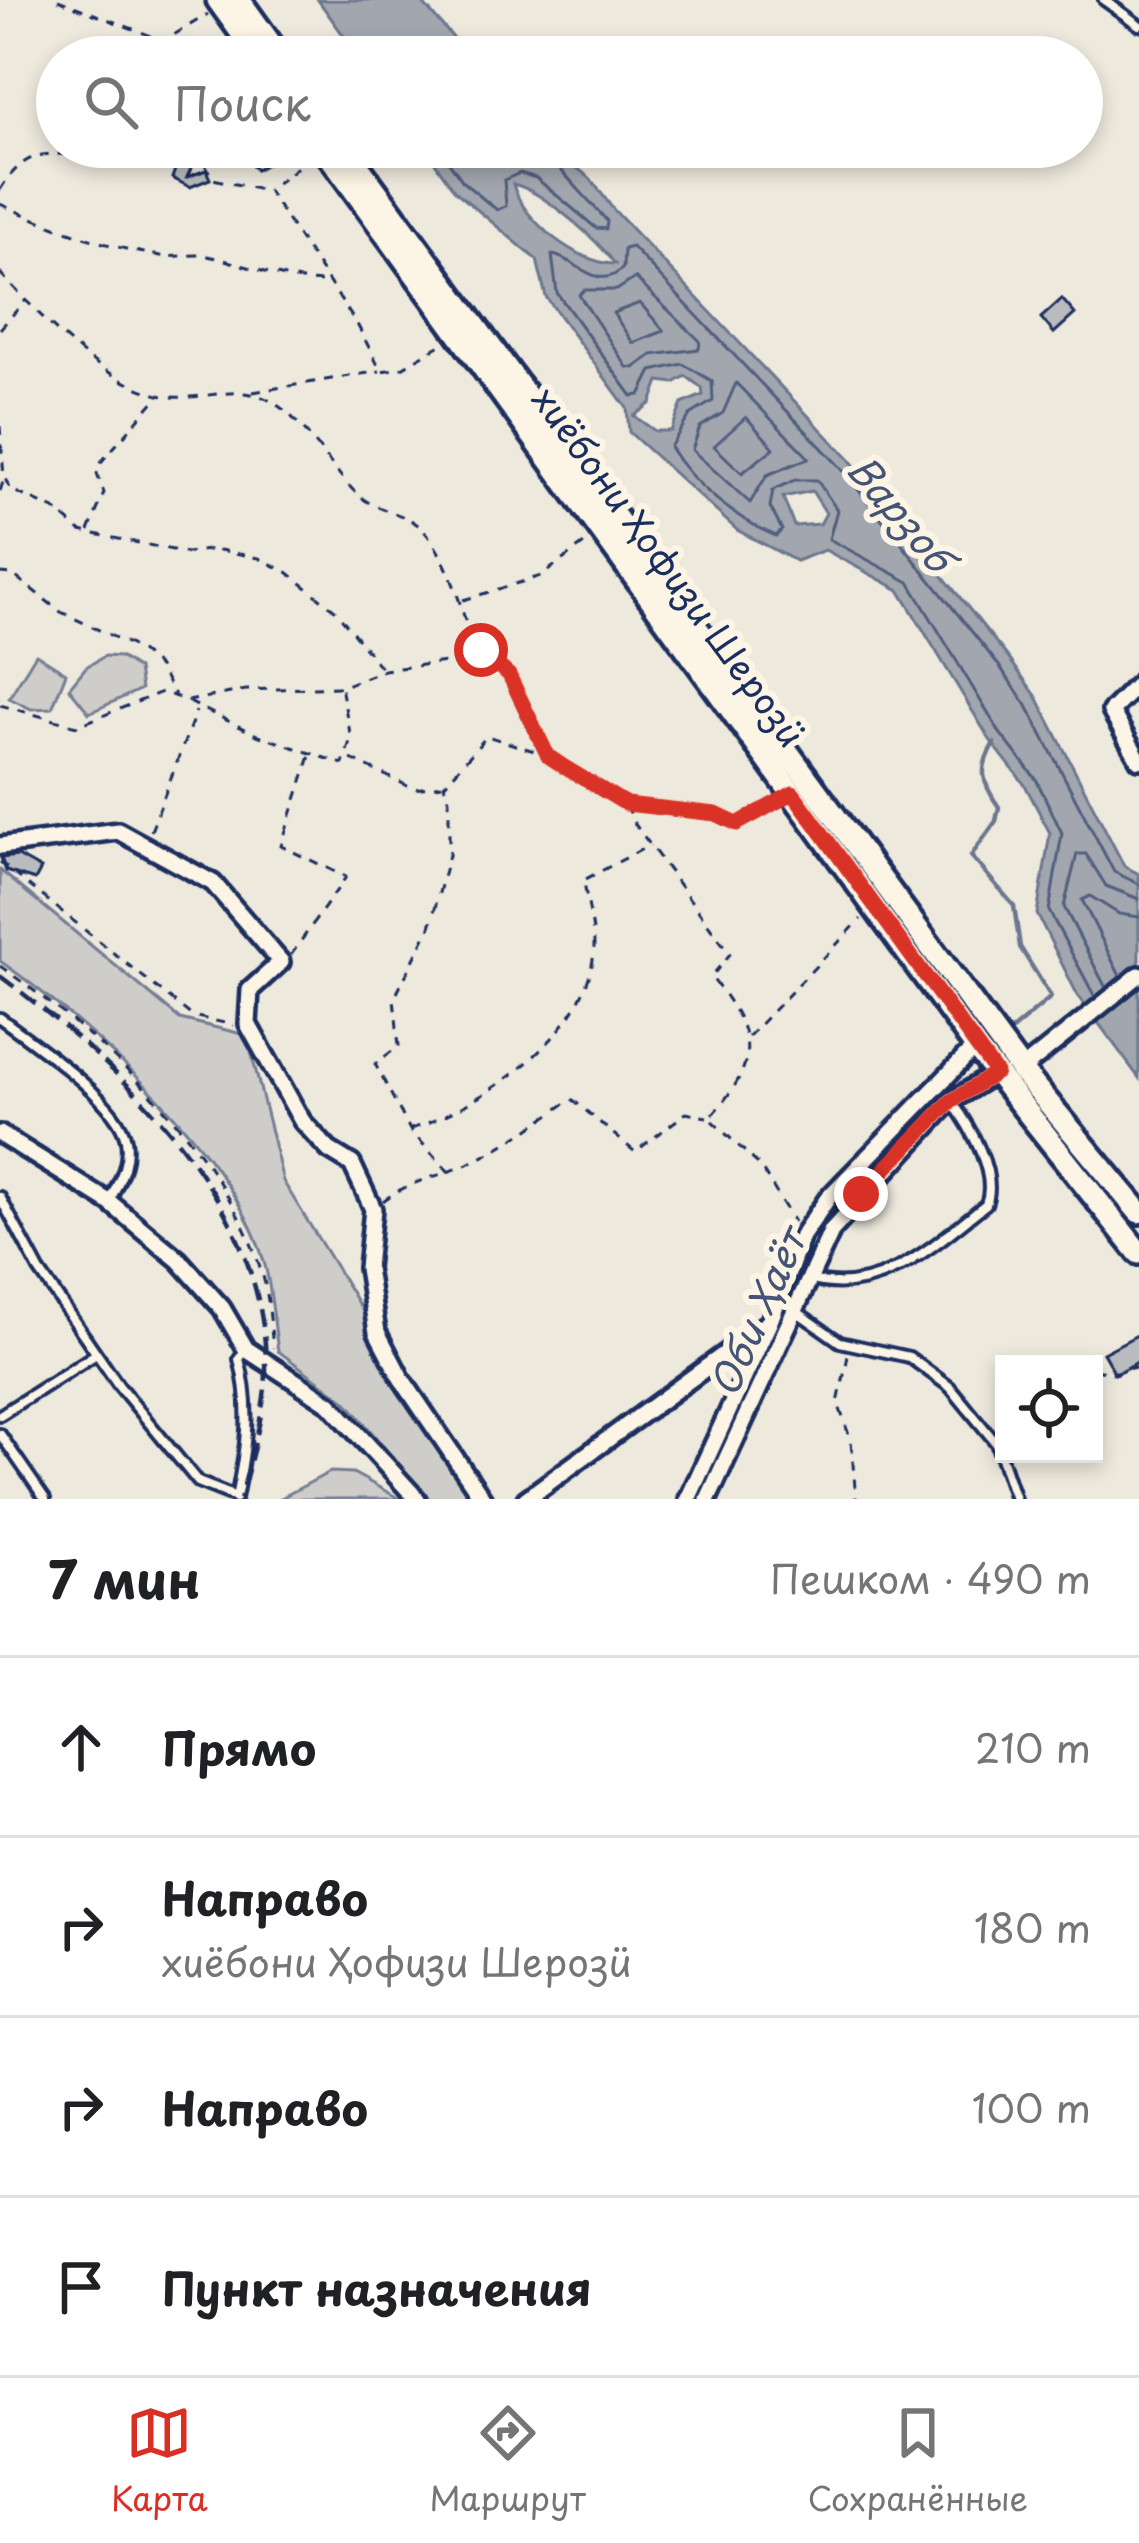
<!DOCTYPE html>
<html lang="ru">
<meta charset="utf-8">
<style>
body{margin:0;font-family:"Playpen Sans",sans-serif;background:#f2f2f2;color:#202124}
.controls{position:absolute;right:36px;bottom:36px;display:grid;overflow:hidden;border-radius:0px;box-shadow:0 6px 18px #0003}
.controls button{width:108px;height:108px;display:grid;place-items:center;padding:0;border:0;border-bottom:3px solid #e0e0e0;background:#fff;color:#202124;font:60px sans-serif}
.stop{position:absolute;width:36px;height:36px;margin:-27px;border:9px solid #d93025;border-radius:50%;background:#fff}
.stop.end{background:#d93025;border-color:#fff;box-shadow:0 3px 12px #0008}
.list{margin:0;padding:0;list-style:none}
h2{display:flex;justify-content:space-between;align-items:center;height:156px;margin:0;padding:0 48px;font-size:51px}
h2 small{font-size:39px;font-weight:400;color:#757577}
.list li{display:grid;grid-template-columns:78px 1fr auto;gap:36px;align-items:center;box-sizing:border-box;height:180px;padding:0 48px;border-top:3px solid #e0e0e0}
.list b{display:block;font-size:45px;white-space:nowrap}
.list p{margin:0;font-size:39px;white-space:nowrap;color:#757577}
.list em{font-size:39px;font-style:normal;color:#757577}
.icon{flex:none;width:66px;height:66px;fill:none;stroke:currentColor;stroke-width:2;stroke-linecap:round;stroke-linejoin:round}
.map{position:relative;flex:none;width:1139px;height:1499px;overflow:hidden}
.search{position:absolute;background:#fff;box-shadow:0 6px 18px #0003;left:36px;right:36px;top:36px;height:132px;display:flex;align-items:center;gap:30px;box-sizing:border-box;padding:0 42px;border-radius:66px;color:#757577;font-size:45px}
.sheet{height:876px;background:#fff}
nav{display:flex;justify-content:space-around;align-items:center;box-sizing:border-box;height:168px;border-top:3px solid #e0e0e0;background:#fff;font-size:33px;color:#757577}
nav a{display:grid;justify-items:center;gap:6px}
nav .on{color:#d93025}
.map>svg:first-child{display:block}
.green{fill:#cfcdca;stroke:#757e94;stroke-width:3}
.water{fill:#a2a7af;stroke:#6c778f;stroke-width:3;fill-rule:evenodd}
.lines{fill:none;stroke-linecap:round;stroke-linejoin:round}
.shore{stroke:#515f7e;stroke-width:3}
.stream{stroke:#6c778f;stroke-width:4.5}
.building{fill:#babbbe;stroke:#1b2f5e;stroke-width:3}
.service-casing{stroke:#1b2f5e;stroke-width:16}
.minor-casing{stroke:#1b2f5e;stroke-width:24}
.secondary-casing{stroke:#1b2f5e;stroke-width:30}
.path{stroke:#1b2f5e;stroke-width:3;stroke-dasharray:9 9;stroke-linecap:butt}
.service{stroke:#fcf5e5;stroke-width:8}
.minor{stroke:#fcf5e5;stroke-width:15}
.secondary{stroke:#fcf5e5;stroke-width:21}
.rail{stroke:#1b2f5e;stroke-width:4.5;stroke-dasharray:18 9;stroke-linecap:butt}
.route{stroke:#d93025;stroke-width:15}
.labels{text-anchor:middle;dominant-baseline:central;stroke-width:12;stroke-linejoin:round;paint-order:stroke}
.street-label{font-size:36px;fill:#1b2f5e;stroke:#fcf5e5}
.water-label{font-size:39px;font-style:italic;fill:#445376;stroke:#fcf5e5}
</style>
<div class="map">
<svg width="1139" height="1499" viewBox="0 0 1139 1499">
<rect width="100%" height="100%" fill="#eee9dd"/>
<filter id="ink" filterUnits="userSpaceOnUse"><feTurbulence type="fractalNoise" baseFrequency=".00833" numOctaves="2"/><feDisplacementMap in="SourceGraphic" scale="24" xChannelSelector="R" yChannelSelector="G"/><feConvolveMatrix kernelMatrix="1 2 1 2 8 2 1 2 1" color-interpolation-filters="sRGB"/></filter>
<g filter="url(#ink)">
<path class="green" d="M36,654L66,673L52,708L31,709L9,698Z
M105,656L120,657L138,669L141,689L89,713L69,688L86,667Z
M0,870L180,1019L247,1035L283,1181L478,1499H427L346,1401L278,1351C274,1324 272,1296 266,1269C239,1158 91,1025 0,961Z
M330,1472L353,1473L400,1499H279Z"/>
<path class="water" d="M318,0H420L470,57H359Z
M424,147H550L590,178L613,209L850,460L1010,660L1037,697L1124,866L1139,874V1078L1077,994L1037,914L1050,833L1025,785L990,740L899,590L825,550L796,561L737,530L629,432L627,408L546,297L537,260L455,191ZM513,184C541,190 598,240 615,264C579,264 522,221 513,184ZM686,376L702,388L703,395L682,404L671,431H655L634,416L651,403L659,381L674,383ZM812,491L826,513L820,524L794,526L783,497Z"/>
<g class="lines">
<path class="shore" d="M438,147L464,183L497,210L506,206L504,180L520,173L536,178L596,228L606,229L607,221C596,207 545,156 544,147
M635,278L700,341L699,349L652,355L634,368L627,367L579,295L584,290H617Z
M640,303L664,331L633,343L613,313Z
M736,383L809,458L767,475L750,503L692,450L700,427L723,413Z
M746,417L774,448L742,473L714,446Z
M1120,976L1082,900L1090,896L1119,914L1139,917
M1106,988L1064,907L1077,854H1086L1106,886L1139,899
M1095,997L1049,911L1062,833L1036,779L1000,733L909,582L829,539L837,510L817,480H795L773,490L770,507L782,530L776,536C737,520 692,484 670,447L690,415L713,401L712,381L683,364L652,371L640,395L632,396L557,293L552,255C576,258 598,294 623,268L624,249L632,247L841,468L1000,667L1026,704L1114,872L1139,884"/>
<path class="stream" d="M994,743C978,769 982,783 999,807L996,821L971,856L1014,906L1020,947L1051,997L1006,1035
M813,1253C832,1198 928,1102 975,1062"/>
</g>
<path class="building" d="M183,147H201L187,177L206,170L210,179L190,187L172,178Z
M250,147H294L256,170L242,152Z
M1062,299L1075,314L1054,333L1041,318Z
M18,856L41,869L35,880L6,871L1,858Z
M1139,1334V1361L1115,1374L1103,1353Z"/>
<g class="lines">
<defs>
<path id="service" d="M1104,0L1139,25
M0,1018C32,1042 119,1101 126,1140C130,1164 119,1181 109,1202
M0,1197L39,1270L119,1386L198,1482L236,1497
M809,1279C878,1300 935,1244 986,1204C998,1174 970,1126 952,1102
M796,1311L840,1342L909,1357L950,1387L996,1443L1015,1499
M0,1415L96,1354
M0,1434L45,1499
M236,1498C246,1449 252,1407 239,1359L246,1349"/>
<path id="minor" d="M1139,683L1111,711L1139,760
M0,846L118,831L213,883L281,962L250,990L248,1024L302,1121L329,1150L352,1164L373,1209L367,1268L377,1332L401,1378L483,1499
M1021,1070L1139,975
M0,1134L109,1202L179,1260L222,1308L246,1349L330,1404L417,1499
M526,1499L770,1321
M688,1499L770,1321L802,1236L828,1198L976,1046
M708,1499L832,1230L951,1101L996,1073"/>
<path id="secondary" d="M218,0L259,57
M239,0L280,57
M323,147L978,1050L1139,1253
M344,147L1021,1070L1139,1212"/>
</defs>
<use href="#service" class="service-casing"/>
<use href="#minor" class="minor-casing"/>
<use href="#secondary" class="secondary-casing"/>
<path class="path" d="M58,0L164,41L208,14
M164,41V57
M126,57L145,37
M204,147L203,161L213,179L266,191
M311,156L268,191L358,326L381,371L402,368L444,343
M0,190C36,131 64,168 96,147
M0,204C52,227 104,247 161,256C176,258 192,253 208,256C249,265 284,282 327,282
M0,273C42,317 97,379 159,395C194,404 235,383 267,399C304,418 326,463 355,492C375,512 401,511 418,525C446,549 466,615 471,649
M0,329L25,301
M253,392L380,371
M0,426L4,477L11,490L54,509L80,531L187,553L215,549L259,558L287,572L335,610L382,669
M0,491L4,479
M89,531L104,493L97,474L102,461L157,398
M0,573L12,574L61,612L137,648L159,667L175,695
M463,600L541,576L588,541
M189,702L257,735L343,764L351,738L341,687
M0,705L77,726L162,692L188,701L246,690L341,687L384,670L453,661L480,650L509,675L541,743L566,768L626,804L716,814L737,823L778,803
M351,759L414,789L442,785
M627,805L634,823L730,954L711,977C758,1035 760,1063 709,1118L760,1166L794,1222
M151,831L196,711
M0,862L192,1016L234,1025
M291,955L346,877L281,846L310,756
M0,966C105,1040 217,1141 260,1267C269,1291 270,1322 273,1348
M748,1037L861,919
M411,1129C483,1105 594,1031 594,945C594,924 586,901 584,880L650,845
M449,1172L410,1130L375,1064L399,1046L394,999L430,927L449,855V799L444,785L487,736L547,755
M383,1201C405,1184 425,1180 450,1171C493,1156 535,1124 572,1099L635,1152L686,1113L707,1117
M848,1356L838,1403L851,1441L856,1499
M1094,1370L1113,1373L1139,1366"/>
<use href="#service" class="service"/>
<use href="#minor" class="minor"/>
<use href="#secondary" class="secondary"/>
<path class="rail" d="M0,976C124,1069 263,1197 266,1364C267,1406 251,1458 240,1499"/>
</g>
</g>
<g class="lines" filter="url(#ink)">
<path class="route" d="M481,650L509,675L548,756L566,768L626,804L716,814L737,824L793,793L993,1069L996,1073L951,1101L861,1194"/>
</g>
<g class="labels">
<g class="street-label">
<text transform="translate(670 566) rotate(54)">хиёбони Ҳофизи Шерозӣ</text>
</g>
<g class="water-label">
<text transform="translate(902 512) rotate(50)">Варзоб</text>
<text transform="translate(756 1312) rotate(-66)">Оби Ҳаёт</text>
</g>
</g>
</svg>
<div class="controls">
<button><svg class="icon" aria-label="locate" viewBox="0 0 24 24"><circle cx="12" cy="12" r="6"/><path d="M12 2v4M12 18v4M2 12h4M18 12h4"/></svg></button>
</div>
<div class="stop" style="left:481px;top:650px"></div>
<div class="stop end" style="left:861px;top:1194px"></div>
<div class="search"><svg class="icon" aria-label="search" viewBox="0 0 24 24"><circle cx="10" cy="10" r="6"/><path d="M15 15l6 6"/></svg>Поиск</div>
</div>
<section class="sheet">
<h2>7 мин<small>Пешком · 490 m</small></h2>
<ul class="list">
<li><svg class="icon" aria-label="ahead" viewBox="0 0 24 24"><path d="M12 20V5M6 11l6-6 6 6"/></svg><div><b>Прямо</b></div><em>210 m</em></li>
<li><svg class="icon" aria-label="right" viewBox="0 0 24 24"><path d="M7 20v-9h11M14 6l5 5-5 5"/></svg><div><b>Направо</b><p>хиёбони Ҳофизи Шерозӣ</p></div><em>180 m</em></li>
<li><svg class="icon" aria-label="right" viewBox="0 0 24 24"><path d="M7 20v-9h11M14 6l5 5-5 5"/></svg><div><b>Направо</b></div><em>100 m</em></li>
<li><svg class="icon" aria-label="arrive" viewBox="0 0 24 24"><path d="M6 21V4h12l-3 4 3 4H6"/></svg><div><b>Пункт назначения</b></div></li>
</ul>
</section>
<nav>
<a class="on"><svg class="icon" aria-label="map" viewBox="0 0 24 24"><path d="M3 6l6-2 6 2 6-2v14l-6 2-6-2-6 2zM9 4v14M15 6v14"/></svg>Карта</a>
<a><svg class="icon" aria-label="directions" viewBox="0 0 24 24"><path d="M12 3l9 9-9 9-9-9zM9 14v-3h6M13 9l2 2-2 2"/></svg>Маршрут</a>
<a><svg class="icon" aria-label="saved" viewBox="0 0 24 24"><path d="M7 4h10v16l-5-4-5 4z"/></svg>Сохранённые</a>
</nav>
